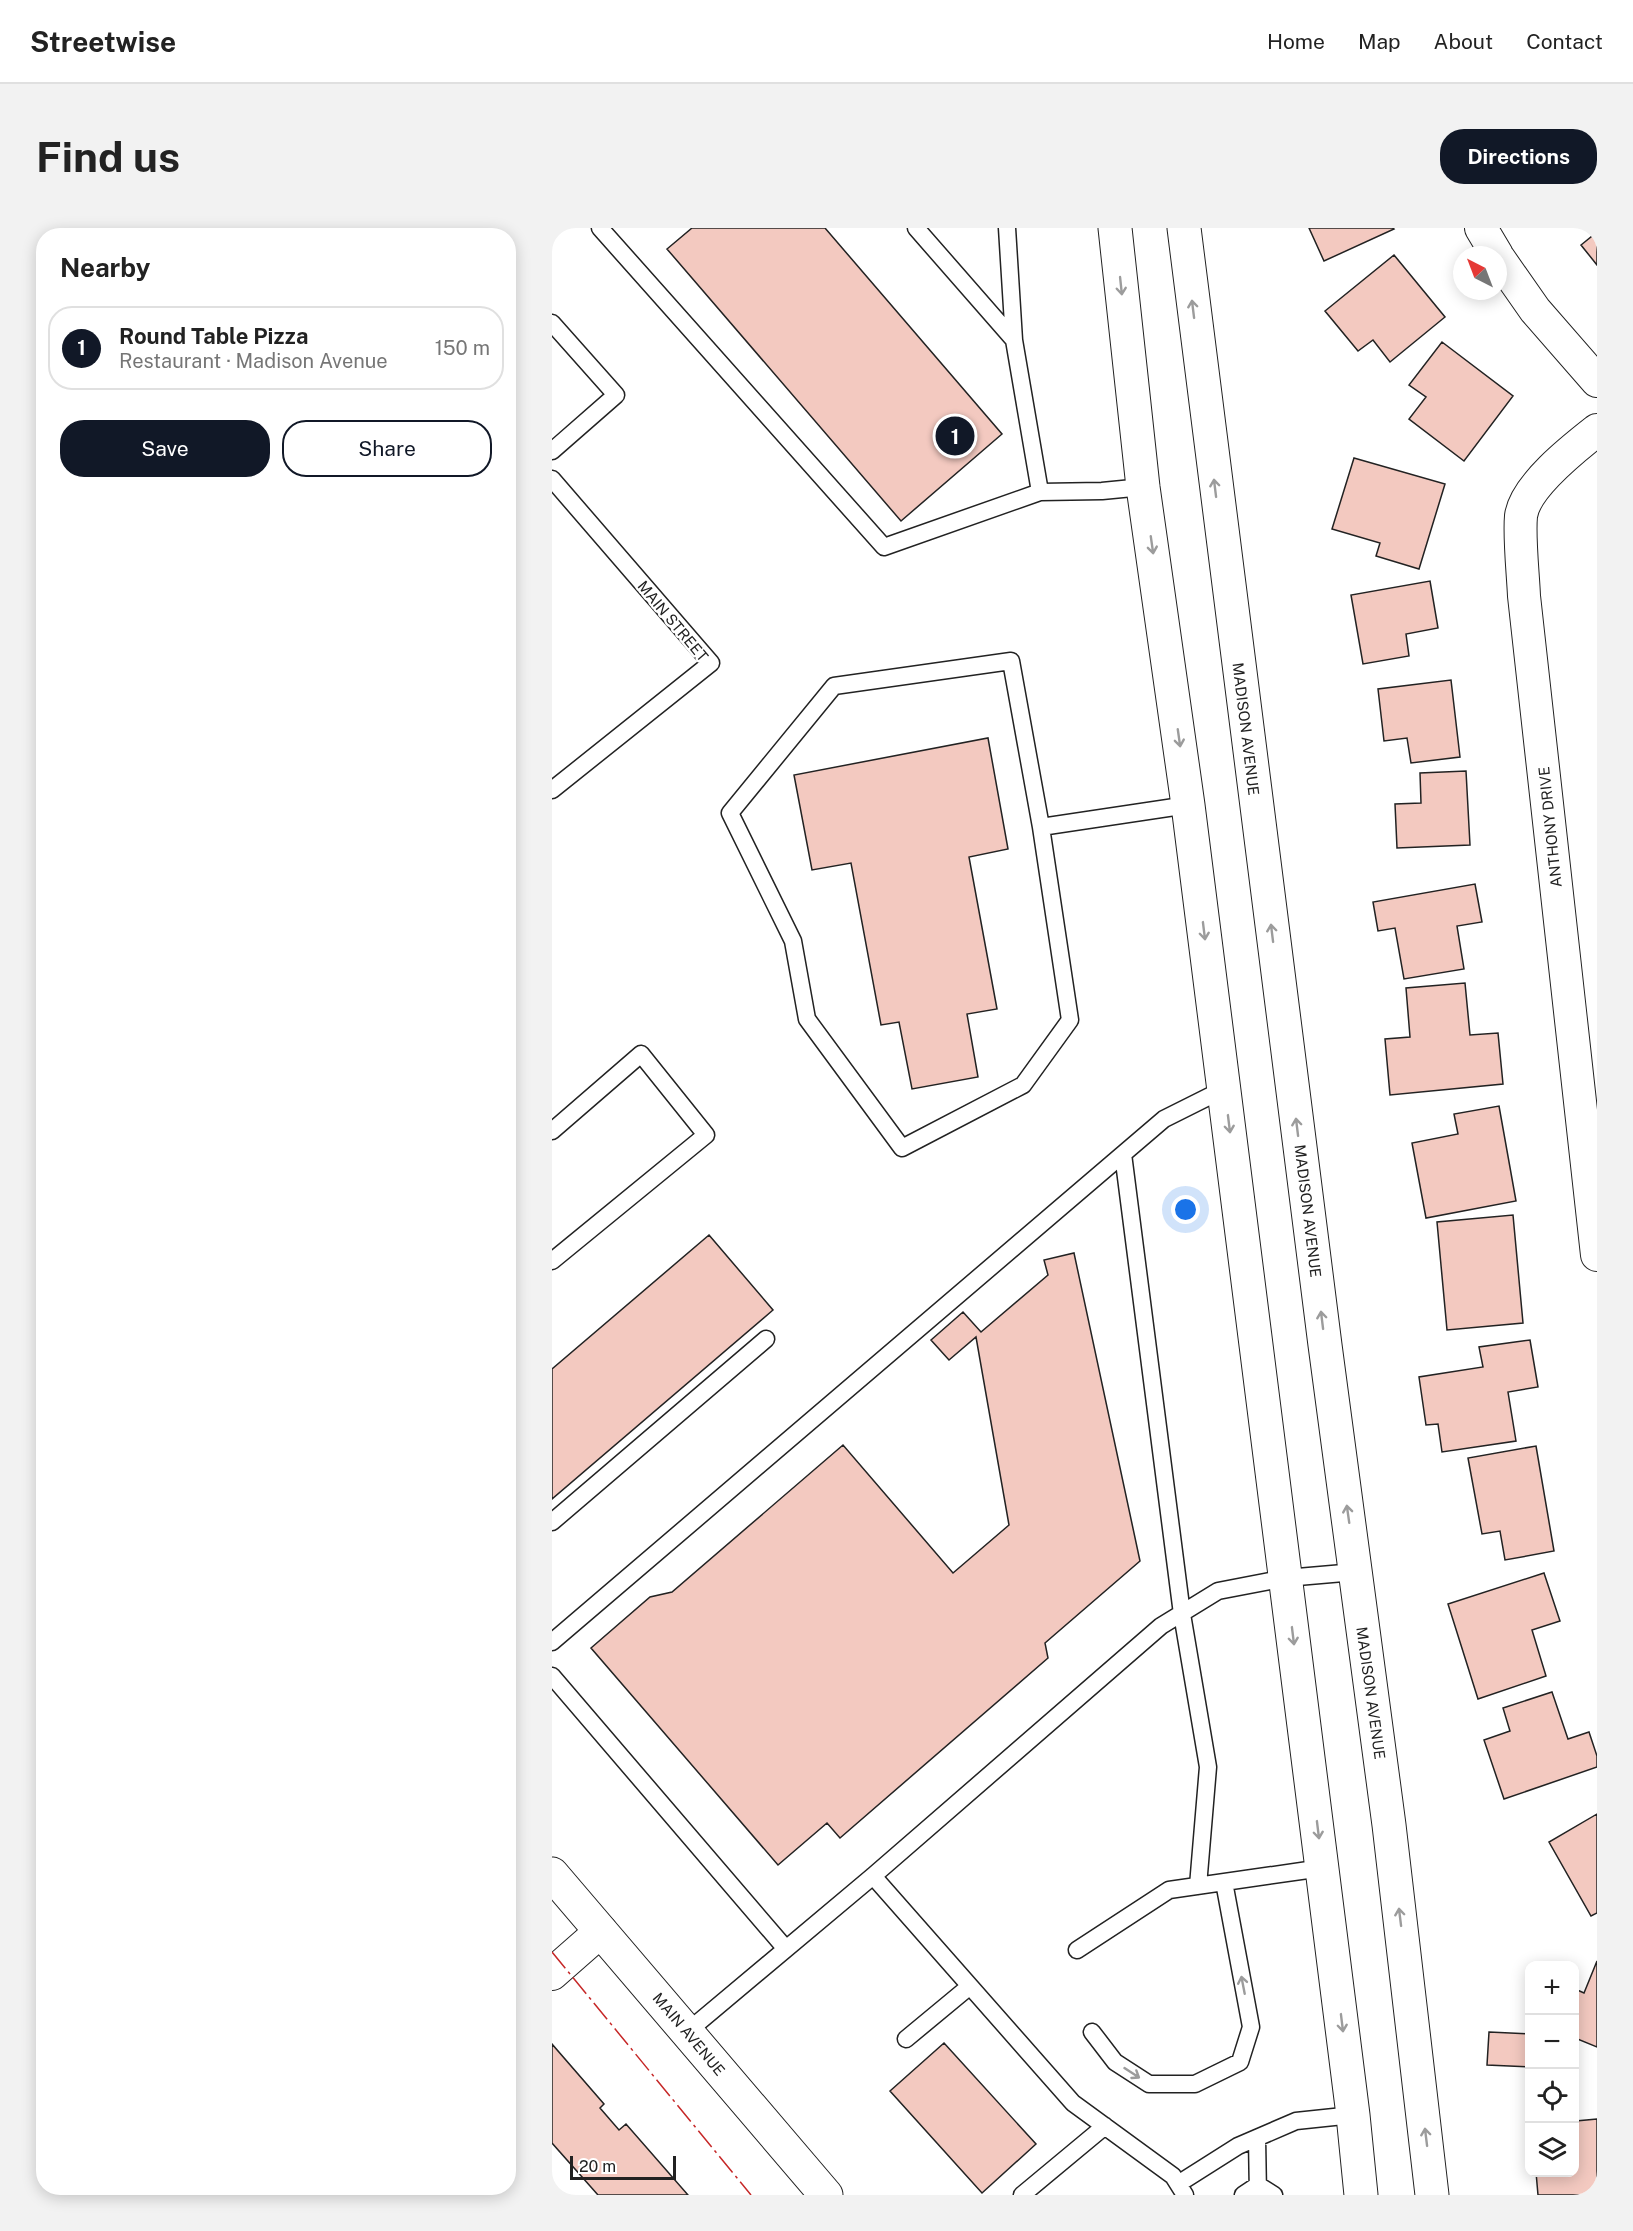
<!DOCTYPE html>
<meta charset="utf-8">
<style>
body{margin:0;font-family:"Public Sans",sans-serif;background:#f2f2f2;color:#222}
.controls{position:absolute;right:18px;bottom:18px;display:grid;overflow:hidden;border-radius:12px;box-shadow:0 3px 15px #0003}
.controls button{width:54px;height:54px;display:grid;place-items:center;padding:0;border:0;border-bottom:2px solid #e0e0e0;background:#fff;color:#222;font:30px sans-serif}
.compass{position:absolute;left:901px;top:18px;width:54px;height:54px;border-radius:50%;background:#fff;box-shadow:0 3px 15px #0003;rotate:318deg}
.scale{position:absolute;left:18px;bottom:15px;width:106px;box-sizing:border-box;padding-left:6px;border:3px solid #222;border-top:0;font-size:16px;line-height:21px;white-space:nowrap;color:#222;-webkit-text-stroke:4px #fff;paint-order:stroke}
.you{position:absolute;left:634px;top:982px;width:21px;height:21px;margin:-15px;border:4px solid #fff;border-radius:50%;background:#1a73e8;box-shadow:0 0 0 9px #1a73e833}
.badge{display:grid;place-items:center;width:39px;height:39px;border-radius:50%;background:#111827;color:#fff;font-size:20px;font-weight:700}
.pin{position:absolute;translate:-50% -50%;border:3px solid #fff;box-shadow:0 2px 6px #0006}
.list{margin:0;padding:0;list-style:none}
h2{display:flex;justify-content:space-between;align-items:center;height:78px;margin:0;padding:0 24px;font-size:26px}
h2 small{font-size:20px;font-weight:400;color:#767676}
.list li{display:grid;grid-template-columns:39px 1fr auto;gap:18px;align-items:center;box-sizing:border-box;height:84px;margin:0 12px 12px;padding:0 12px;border:2px solid #e0e0e0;border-radius:24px}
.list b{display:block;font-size:22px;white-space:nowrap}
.list p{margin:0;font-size:20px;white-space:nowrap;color:#767676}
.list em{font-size:20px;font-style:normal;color:#767676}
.actions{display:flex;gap:12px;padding:18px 24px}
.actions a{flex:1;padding:14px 0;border:2px solid #111827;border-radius:24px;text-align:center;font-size:21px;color:#111827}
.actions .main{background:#111827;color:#fff}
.icon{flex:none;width:33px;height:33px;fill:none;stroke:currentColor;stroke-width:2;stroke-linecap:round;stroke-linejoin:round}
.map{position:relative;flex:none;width:1045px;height:1967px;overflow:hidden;border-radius:24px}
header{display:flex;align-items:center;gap:36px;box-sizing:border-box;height:84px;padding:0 30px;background:#fff;border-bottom:2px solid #e0e0e0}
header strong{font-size:28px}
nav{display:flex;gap:33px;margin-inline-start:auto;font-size:21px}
.intro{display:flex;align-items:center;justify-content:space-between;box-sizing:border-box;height:144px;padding:0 36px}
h1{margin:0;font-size:42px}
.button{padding:15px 27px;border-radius:24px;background:#111827;color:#fff;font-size:21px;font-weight:700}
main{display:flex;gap:36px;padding:0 36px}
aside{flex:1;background:#fff;border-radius:24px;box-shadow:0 3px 15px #0003}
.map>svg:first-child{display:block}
.building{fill:#f3c9c0;stroke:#222;stroke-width:1.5}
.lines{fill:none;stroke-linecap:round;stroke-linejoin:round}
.lane-casing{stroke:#222;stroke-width:19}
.street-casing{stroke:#222;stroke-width:34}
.secondary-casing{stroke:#222;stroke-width:35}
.primary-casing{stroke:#222;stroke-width:35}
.lane{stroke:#fff;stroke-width:16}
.street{stroke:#fff;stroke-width:32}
.secondary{stroke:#fff;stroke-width:33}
.primary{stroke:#fff;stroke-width:33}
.power{stroke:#c62828;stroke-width:1.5;stroke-dasharray:21 4.5 3 4.5;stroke-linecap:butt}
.oneway{stroke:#9c9c9c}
.labels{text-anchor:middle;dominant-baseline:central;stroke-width:4.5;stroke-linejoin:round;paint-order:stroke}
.street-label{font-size:15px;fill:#222;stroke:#fff}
</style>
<header>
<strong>Streetwise</strong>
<nav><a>Home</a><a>Map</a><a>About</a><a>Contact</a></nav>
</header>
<div class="intro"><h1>Find us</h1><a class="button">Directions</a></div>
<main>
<aside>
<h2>Nearby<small></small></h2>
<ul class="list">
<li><span class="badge">1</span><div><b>Round Table Pizza</b><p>Restaurant · Madison Avenue</p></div><em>150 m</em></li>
</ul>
<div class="actions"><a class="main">Save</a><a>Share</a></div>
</aside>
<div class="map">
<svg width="1045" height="1967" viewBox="0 0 1045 1967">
<rect width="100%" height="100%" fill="#fff"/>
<path class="building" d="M140,0H273L450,206L349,293L115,21Z
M757,0H841L842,1L772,33Z
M1045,4V37L1029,17Z
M842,27L893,89L838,134L821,112L806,123L773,83Z
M890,114L961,168L912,233L857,191L874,169L857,157Z
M802,230L893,256L867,341L824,328L828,315L780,301Z
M878,353L886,400L854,406L857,428L811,436L799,367Z
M899,452L908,529L859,535L855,510L832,513L826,461Z
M436,510L456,621L417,629L445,781L415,786L426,849L360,861L347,794L329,797L299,635L260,642L242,547Z
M914,543L918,617L845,620L843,576L869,575L868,545Z
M923,656L930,694L905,698L912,741L852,751L843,700L826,703L821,674Z
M913,755L918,807L946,805L951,856L838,867L833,811L858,809L854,760Z
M947,878L964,973L874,990L860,915L906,906L902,886Z
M961,987L971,1095L895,1102L885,994Z
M157,1007L221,1082L0,1271V1141Z
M522,1025L588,1333L493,1415L496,1430L288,1610L275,1595L226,1637L39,1420L98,1369L120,1364L291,1217L401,1345L457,1297L424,1109L397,1132L379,1112L411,1084L429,1104L496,1047L492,1032Z
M978,1112L986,1159L956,1164L964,1213L890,1224L886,1196L874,1197L867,1149L931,1139L927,1119Z
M984,1218L1002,1323L953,1332L948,1303L930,1306L916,1230Z
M992,1345L1008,1393L980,1402L994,1448L926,1471L896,1376Z
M1000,1464L1016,1511L1037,1504L1045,1528V1539L952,1571L932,1512L958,1503L951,1480Z
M1045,1586V1685L1039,1688L997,1614Z
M1045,1733V1819L1023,1810V1761L1032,1765Z
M937,1804L978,1806V1839L935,1837Z
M392,1815L484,1916L430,1965L338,1863Z
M0,1816L52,1876L48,1880L67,1902L74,1896L136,1967H46L0,1915Z
M1045,1891V1967H986L984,1944H1023L1024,1893Z"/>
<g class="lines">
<defs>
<path id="lane" d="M48,0L332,319L488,264L550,263L591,259
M364,0L462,112
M455,0L462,112L488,264
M0,95L64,167L0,223
M0,251L159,435L0,562
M489,599L518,792L471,857L350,920L255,791L241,713L178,585L282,458L459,433L489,599L636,577
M0,903L89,826L154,907L0,1033
M571,926L630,1386L656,1539L646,1658
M0,1294L214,1111
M0,1414L612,891L672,861
M0,1448L234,1721
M321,1648L521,1875L621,1948L633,1967
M525,1722L617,1662L770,1640
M135,1804L321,1648L609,1398L666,1363L734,1350L803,1344
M540,1804L563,1834L597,1856H643L688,1834L699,1799L672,1654
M354,1811L418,1758
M705,1910L706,1967
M626,1956L686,1918L744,1893L801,1887
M470,1967L553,1898
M691,1967L706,1957L722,1967"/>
<path id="street" d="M929,0L945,27
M946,29L983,82L1045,153
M1045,202C1022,220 973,258 969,288C967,310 971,345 972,368L1045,1027
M0,1746L49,1703"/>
<path id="secondary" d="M0,1646L274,1967"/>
<path id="primary" d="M563,0L591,259L636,577L801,1887L809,1967
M632,0L773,1117L837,1597L880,1967"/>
</defs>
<use href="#lane" class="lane-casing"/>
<use href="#street" class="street-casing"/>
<use href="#secondary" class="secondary-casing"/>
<use href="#primary" class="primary-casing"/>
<use href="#lane" class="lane"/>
<use href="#street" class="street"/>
<use href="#secondary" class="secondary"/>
<use href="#primary" class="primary"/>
<path class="power" d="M0,1724L199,1967"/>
</g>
<defs><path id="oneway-shaft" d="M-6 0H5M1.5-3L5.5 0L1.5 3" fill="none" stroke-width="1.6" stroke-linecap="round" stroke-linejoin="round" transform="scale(1.5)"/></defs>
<g class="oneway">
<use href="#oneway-shaft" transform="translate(569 58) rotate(84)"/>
<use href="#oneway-shaft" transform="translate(641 81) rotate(-97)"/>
<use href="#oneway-shaft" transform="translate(663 260) rotate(-97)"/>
<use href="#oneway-shaft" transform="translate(600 317) rotate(82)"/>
<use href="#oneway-shaft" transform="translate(627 510) rotate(82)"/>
<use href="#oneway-shaft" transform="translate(652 703) rotate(83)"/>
<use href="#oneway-shaft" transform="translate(720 705) rotate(-97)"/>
<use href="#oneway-shaft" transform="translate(677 896) rotate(83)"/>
<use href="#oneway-shaft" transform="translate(745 899) rotate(-97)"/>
<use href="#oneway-shaft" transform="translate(770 1092) rotate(-97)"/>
<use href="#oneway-shaft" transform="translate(796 1286) rotate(-98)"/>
<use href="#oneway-shaft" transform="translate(741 1408) rotate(83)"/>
<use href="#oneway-shaft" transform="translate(766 1602) rotate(83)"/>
<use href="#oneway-shaft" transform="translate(848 1689) rotate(-97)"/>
<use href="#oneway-shaft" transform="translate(691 1757) rotate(-101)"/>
<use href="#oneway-shaft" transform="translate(790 1795) rotate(83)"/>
<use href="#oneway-shaft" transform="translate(580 1845) rotate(33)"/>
<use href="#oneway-shaft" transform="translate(874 1909) rotate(-97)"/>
</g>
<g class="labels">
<g class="street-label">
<text transform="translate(121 393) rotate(50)">MAIN STREET</text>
<text transform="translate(694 501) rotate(83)">MADISON AVENUE</text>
<text transform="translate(998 599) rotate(-96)">ANTHONY DRIVE</text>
<text transform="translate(756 983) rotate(83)">MADISON AVENUE</text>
<text transform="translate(819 1465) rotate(82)">MADISON AVENUE</text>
<text transform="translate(137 1806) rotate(50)">MAIN AVENUE</text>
</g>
</g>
</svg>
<div class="controls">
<button>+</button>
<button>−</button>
<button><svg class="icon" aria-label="locate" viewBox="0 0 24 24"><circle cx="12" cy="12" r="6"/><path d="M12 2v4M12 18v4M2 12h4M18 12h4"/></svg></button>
<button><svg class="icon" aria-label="layers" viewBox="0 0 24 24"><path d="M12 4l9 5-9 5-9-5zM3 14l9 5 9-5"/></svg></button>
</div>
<svg class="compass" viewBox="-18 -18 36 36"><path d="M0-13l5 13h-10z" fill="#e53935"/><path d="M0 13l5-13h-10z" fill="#767676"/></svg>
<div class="scale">20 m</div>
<div class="you"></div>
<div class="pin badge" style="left:403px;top:208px">1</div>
</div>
</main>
